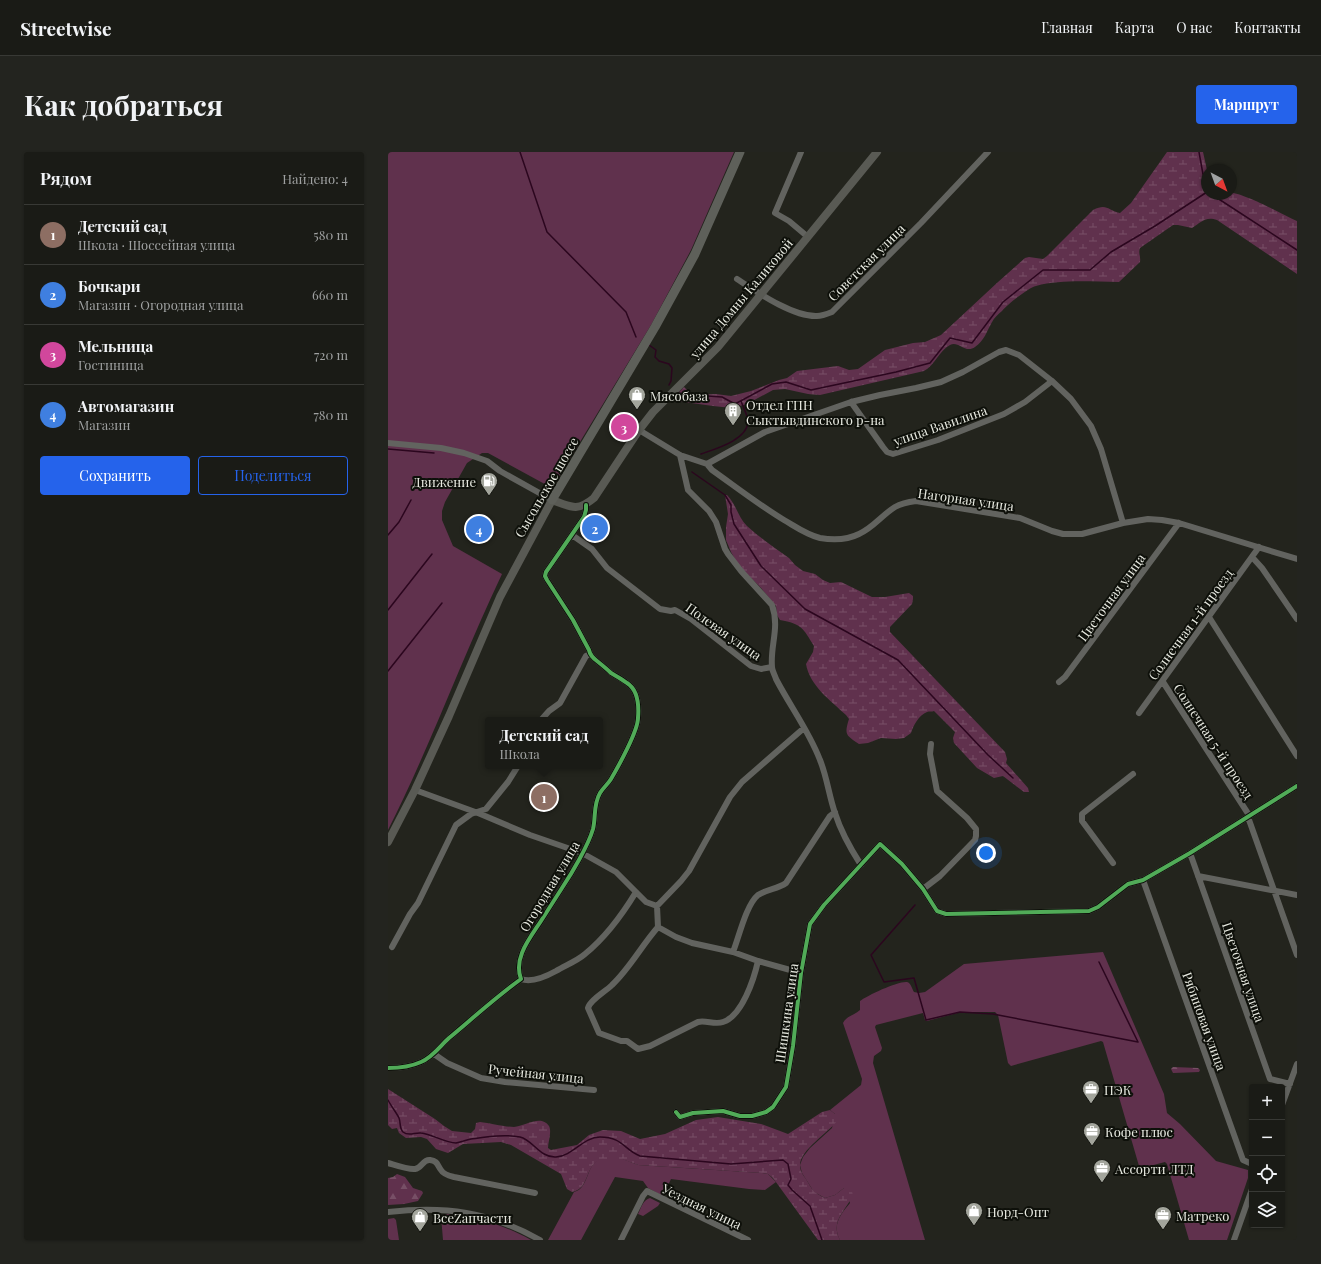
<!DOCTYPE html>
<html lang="ru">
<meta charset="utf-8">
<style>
body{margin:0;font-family:"Playfair Display",serif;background:#23241f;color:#f1f3f6}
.controls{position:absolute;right:12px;bottom:12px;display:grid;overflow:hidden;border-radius:4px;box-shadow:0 1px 3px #0004}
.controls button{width:36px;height:36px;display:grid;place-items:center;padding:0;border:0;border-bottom:1px solid #383935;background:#1a1b16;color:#f1f3f6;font:20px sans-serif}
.compass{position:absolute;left:813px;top:12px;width:36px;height:36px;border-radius:50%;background:#1a1b16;box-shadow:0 1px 3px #0004;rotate:139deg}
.you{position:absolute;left:598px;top:701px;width:14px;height:14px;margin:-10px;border:3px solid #fff;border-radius:50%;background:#1a73e8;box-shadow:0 0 0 6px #1a73e833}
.badge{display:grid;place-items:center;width:26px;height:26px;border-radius:50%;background:#2563eb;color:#fff;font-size:13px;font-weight:700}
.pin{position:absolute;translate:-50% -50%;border:2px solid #fff;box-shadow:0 1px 4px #0006}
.popup{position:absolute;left:97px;top:565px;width:118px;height:52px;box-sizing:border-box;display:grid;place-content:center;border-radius:4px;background:#1a1b16;filter:drop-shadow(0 1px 3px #0005);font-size:13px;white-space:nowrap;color:#9fa1a1}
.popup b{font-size:15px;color:#f1f3f6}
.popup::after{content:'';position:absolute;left:50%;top:100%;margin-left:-8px;border:8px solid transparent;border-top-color:#1a1b16}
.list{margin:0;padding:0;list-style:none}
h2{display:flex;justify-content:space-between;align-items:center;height:52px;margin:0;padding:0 16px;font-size:17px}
h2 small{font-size:13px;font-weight:400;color:#9fa1a1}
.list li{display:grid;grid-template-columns:26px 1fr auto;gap:12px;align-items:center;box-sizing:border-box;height:60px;padding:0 16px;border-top:1px solid #383935}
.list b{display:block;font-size:15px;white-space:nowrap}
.list p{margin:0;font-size:13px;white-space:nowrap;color:#9fa1a1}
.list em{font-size:13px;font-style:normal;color:#9fa1a1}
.actions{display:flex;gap:8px;padding:12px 16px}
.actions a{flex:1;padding:9px 0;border:1px solid #2563eb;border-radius:4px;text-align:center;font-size:14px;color:#2563eb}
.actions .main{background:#2563eb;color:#fff}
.icon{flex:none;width:22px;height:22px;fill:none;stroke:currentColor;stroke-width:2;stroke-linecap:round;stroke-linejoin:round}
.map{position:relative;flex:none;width:909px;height:1088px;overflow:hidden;border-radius:4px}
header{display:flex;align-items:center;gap:24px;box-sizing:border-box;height:56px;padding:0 20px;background:#1a1b16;border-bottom:1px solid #383935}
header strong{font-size:19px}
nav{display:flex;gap:22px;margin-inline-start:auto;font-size:14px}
.intro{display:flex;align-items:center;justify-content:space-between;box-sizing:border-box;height:96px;padding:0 24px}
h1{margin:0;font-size:28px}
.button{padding:10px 18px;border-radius:4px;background:#2563eb;color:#fff;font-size:14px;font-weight:700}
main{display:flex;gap:24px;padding:0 24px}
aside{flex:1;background:#1a1b16;border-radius:4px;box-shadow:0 1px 3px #0004}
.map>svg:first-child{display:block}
.grass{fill:#60314d}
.forest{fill:url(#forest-firs)}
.wetland{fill:url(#wetland-marsh)}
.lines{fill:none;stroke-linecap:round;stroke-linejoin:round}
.stream{stroke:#2b061e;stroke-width:1.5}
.minor{stroke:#62635f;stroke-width:6}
.major{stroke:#595a54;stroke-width:8}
.highway{stroke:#5e605a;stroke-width:9}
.cycleway-casing{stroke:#0e100a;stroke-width:6}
.cycleway{stroke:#51ab58;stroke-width:4}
.labels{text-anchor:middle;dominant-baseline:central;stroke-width:4;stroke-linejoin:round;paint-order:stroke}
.street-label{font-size:13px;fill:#e8eae1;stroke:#0e100a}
.poi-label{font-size:13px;fill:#e8eae1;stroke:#0e100a;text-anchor:start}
</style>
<header>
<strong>Streetwise</strong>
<nav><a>Главная</a><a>Карта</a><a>О нас</a><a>Контакты</a></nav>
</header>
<div class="intro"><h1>Как добраться</h1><a class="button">Маршрут</a></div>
<main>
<aside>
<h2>Рядом<small>Найдено: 4</small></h2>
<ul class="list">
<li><span class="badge" style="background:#8d6e63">1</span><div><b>Детский сад</b><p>Школа · Шоссейная улица</p></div><em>580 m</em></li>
<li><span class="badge" style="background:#3f7fe0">2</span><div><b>Бочкари</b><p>Магазин · Огородная улица</p></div><em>660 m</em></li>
<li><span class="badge" style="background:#d1479c">3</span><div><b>Мельница</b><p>Гостиница</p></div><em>720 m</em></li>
<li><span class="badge" style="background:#3f7fe0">4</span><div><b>Автомагазин</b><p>Магазин</p></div><em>780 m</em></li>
</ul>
<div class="actions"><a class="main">Сохранить</a><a>Поделиться</a></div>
</aside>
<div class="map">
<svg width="909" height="1088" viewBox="0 0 909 1088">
<defs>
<pattern id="forest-firs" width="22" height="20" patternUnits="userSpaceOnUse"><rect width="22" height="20" fill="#60314d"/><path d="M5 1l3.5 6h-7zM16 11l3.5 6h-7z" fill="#774f66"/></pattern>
<pattern id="wetland-marsh" width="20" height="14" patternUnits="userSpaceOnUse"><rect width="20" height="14" fill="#60314d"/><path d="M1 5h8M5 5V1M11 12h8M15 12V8" fill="none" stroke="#774f66"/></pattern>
</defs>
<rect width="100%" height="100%" fill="#23241d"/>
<path class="grass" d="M0,0H346L303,98L263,173L164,336L100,301H94L79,311L57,350L54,359V368L65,394L114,422C74,506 42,595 0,678Z
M715,800L776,942L779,961L792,972L828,1009L860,1018V1026L839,1088H801L779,1012L777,1010L754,1016L751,1014L715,890L713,889L623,914L620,911L610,863L607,860H573L539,869L537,868L535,861L488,873L487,875L494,896L493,899L486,904L485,911L537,1088H452C444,1073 452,1063 462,1051L456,1036L447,1043L437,1046L426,1040L414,1021L412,1013L415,1005L422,996L444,976L447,962L442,958L473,933L474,927L455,871C458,864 467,863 472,858V849C480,843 510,829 519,830C523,831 524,837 526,840L531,841L537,840L576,812Z
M232,1006L250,1013L374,1021L380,1022L388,1030L377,1038L361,1037L283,1027L275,1044L260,1036L255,1029L227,1025L193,1088H160L186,1040C202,1036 197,1012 213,1007C218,1005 226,1006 232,1006Z
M262,1046L272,1051L270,1054L255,1064L250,1062C253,1056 255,1048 262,1046Z
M60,1062C90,1065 116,1073 143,1088H55L53,1064L55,1063Z
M6,1066L8,1068L11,1088H0V1067Z"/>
<path class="forest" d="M785,915L810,916L812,918L811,920L785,921L783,917Z
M9,1022L17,1025L25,1036L34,1039L35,1041L30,1049L16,1052L0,1053V1026L5,1025Z"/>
<path class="wetland" d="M779,0H815L819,18V42C827,42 837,41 843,41C856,41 896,63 909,69V122L829,68C818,64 813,70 804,76L790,73H785L752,96C750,101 753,105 752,110L731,130C704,130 674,127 648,134C640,136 620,152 614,159C610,162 606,166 604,170C599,179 596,189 587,195C577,202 570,188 562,193C551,199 547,213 536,219L432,243L420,242L397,237L385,238L359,252L344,256L325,254L289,249L285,246L296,235L302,241L307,243L328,242L343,244L363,239L391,228L399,226L409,219L450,214L461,218L470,217L497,198L525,191L537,190L553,183L610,130L637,106L641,105L655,107L659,104L705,58C719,51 719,58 732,61L743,51Z
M337,343H339C348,352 350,365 359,374C372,386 387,396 401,406L407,413L415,419L427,422L435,428L442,431L453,430L484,445H497L521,441L525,444V447L524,452L502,475V480L617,600L619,607L618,611L640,636L641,640H636L615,624L606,626L589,616L566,591L565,586L567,580L546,559C544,560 541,559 539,560C531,563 525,574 523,581L516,586L508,587L493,586L480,591L471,592C458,583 456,583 461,567L458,563C442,548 422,534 418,512L425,500L426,494C415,476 414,472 392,468L389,463L388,454L373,436L351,414L343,400L338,388V375L340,362Z
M0,937L47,967L56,974L64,979L83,981L87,977L88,971L92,970C102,971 117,975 126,975C137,974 153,962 161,974C164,980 160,990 160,996L163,998L189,993L201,983L215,978L233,979L252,987L277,982L308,968L330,965L373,972L400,982L434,960L442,958L447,962L449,969C440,981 412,998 412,1013C412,1019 415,1023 418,1027C425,1039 425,1040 437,1046L447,1043L456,1036L463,1037L465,1043C457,1060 442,1069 452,1088H430L385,1026L380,1022L374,1021L250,1013C244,1011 238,1008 232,1007C228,1006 224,1006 220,1007C194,1007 205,1036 184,1040L179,1037L173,1022L123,993L113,990L75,992L60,1001L48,997L39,987L33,985L18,986L11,981L9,976L4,977L0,973Z"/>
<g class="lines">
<path class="stream" d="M132,0L159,80L238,160L248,185
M811,0L818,39
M823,42L909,98
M261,193L268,198L267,205L271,209L281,212L284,216L283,229L281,233
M292,242L334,245L347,252L384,232L398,230L423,238L508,220L542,211L562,186L584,191L615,150L655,118H702L723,100L767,74L819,40
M0,297L46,301
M313,302C327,297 359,288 360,270C360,264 355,255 353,249
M304,320L337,343L343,353V360L346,372L373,414L417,457L510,508L600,603L625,626
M0,383L11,370L23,348
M0,458L44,402
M0,519L54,451
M527,753L483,803L496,830L526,826L538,868L572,860L605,862L750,890L711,810
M0,948C3,954 8,960 11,966C13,971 11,976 15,980C21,985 27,980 33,981C44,982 57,991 68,991C73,990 78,988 83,987C98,985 116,982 132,985C145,988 152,1006 168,1005C185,1004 195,985 212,985C235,985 236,998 252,1004L343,1012L395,1008L400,1012L403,1027L400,1033L404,1038L422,1054L434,1088"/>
<path class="minor" d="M413,0L387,61L401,69L420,85
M349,127C369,140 405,165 429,164C434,164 439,162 444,160L533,71L600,0
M463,250L495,295L499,300L505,302L550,288L616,262L637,250L664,229
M251,278L292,303L319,312L324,318C348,335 371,353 396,368C408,375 419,383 432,386C444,388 459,388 471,382C485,376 494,363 507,355C514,351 520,350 528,349L632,366L664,379L675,382H694L735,371L760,367L774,368L791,371L909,407
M0,291L53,296L76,301L99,309L112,319L164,348
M292,303L300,338L321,359L328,370L337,397L340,402L353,419L384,453C392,476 382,493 384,515C384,519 387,523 388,527C402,554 421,579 432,608C439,625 441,644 447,661C453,680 462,696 473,713
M319,312L377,280L463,250L492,243L528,236L553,230L575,220L611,200L618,198L631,203L664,229L683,247L703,274L713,297L735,371
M184,383L204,397L219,416L272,457L283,459L287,458L303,467L363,514L373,517L384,515
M864,405L874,416L909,467
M821,465L909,604
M671,530L677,525L791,371
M775,530L859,660
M751,561L871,395
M153,568L161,559L172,551L198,504L202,502
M27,638L90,661L142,683L194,701L228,720L258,750L269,754
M860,665L909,803
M802,701L882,927L902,932
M725,711L694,669V662L745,622
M810,724L909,743
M755,728L855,1008L864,1012
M535,737L552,724L587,688L588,684V677L579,666L549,639L542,602L543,592
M269,754L293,729L301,719L342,645L354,630L416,576
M269,754L270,775L288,785L304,791L345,800L370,809L413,821
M270,775C254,793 242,816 224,833C217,840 202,848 200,856L211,881L233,889H239L250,897L262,894L310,870C318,868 327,873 335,870C354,864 366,827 370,809
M4,795L22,762L30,751L68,673L83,662L98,657L120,630L130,614
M345,800C351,785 358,753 370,743C379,737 390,737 398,731L442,664L447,660
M133,827C144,831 159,824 168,819C178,813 189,809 197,802C218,785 234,763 248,740
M46,902L59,911L93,926L117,930L206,938
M0,916C12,916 22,915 33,910C45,905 52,894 61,886C85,866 108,845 133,827C125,806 142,786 153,769C160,758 167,747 174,736C184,721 200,694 205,677C208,665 205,653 212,641C215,636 220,632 223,627C230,615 250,579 250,566C251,554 250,538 239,531C234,527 228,524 223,521C219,517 214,513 209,509C205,506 202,503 201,498L185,468L159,428L157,424L158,420L196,365L198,358V353
M894,953L909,912
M288,960L292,965L305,961L335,959L352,964H364L378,960L385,955L398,935L405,894L413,821L422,772L436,753L492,692L514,712L535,737L549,759L558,762L701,759L710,755L740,732L755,728L802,701L909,634
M0,1011C7,1013 21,1018 27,1017C34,1016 35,1007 42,1008C50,1009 49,1013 53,1018C55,1022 62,1024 66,1025L147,1041
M0,1060C57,1054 101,1059 152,1088
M233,1088L255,1044L259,1039L360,1088
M846,1088L864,1037"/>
<path class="major" d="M0,690L27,638L61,564L112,445L164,348C183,355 189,360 206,346L251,278L265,260L330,195L489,0"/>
<path class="highway" d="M164,348L267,175L307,102L352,0"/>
<defs>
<path id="cycleway" d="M0,916C12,916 22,915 33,910C45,905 52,894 61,886C85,866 108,845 133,827C125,806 142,786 153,769C160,758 167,747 174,736C184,721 200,694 205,677C208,665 205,653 212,641C215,636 220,632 223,627C230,615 250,579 250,566C251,554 250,538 239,531C234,527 228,524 223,521C219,517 214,513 209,509C205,506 202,503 201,498L185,468L159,428L157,424L158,420L196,365L198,358V353
M288,960L292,965L305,961L335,959L352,964H364L378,960L385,955L398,935L405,894L413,821L422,772L436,753L492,692L514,712L535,737L549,759L558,762L701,759L710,755L740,732L755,728L802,701L909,634"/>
</defs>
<use href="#cycleway" class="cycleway-casing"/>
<use href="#cycleway" class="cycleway"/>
</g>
<defs>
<symbol id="shop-pin" viewBox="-11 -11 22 30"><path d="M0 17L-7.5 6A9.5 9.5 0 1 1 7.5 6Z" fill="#a3a59c" stroke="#0e100a"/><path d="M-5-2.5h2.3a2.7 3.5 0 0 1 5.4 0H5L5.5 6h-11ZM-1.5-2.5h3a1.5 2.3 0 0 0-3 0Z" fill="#fff"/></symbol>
<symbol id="building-pin" viewBox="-11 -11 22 30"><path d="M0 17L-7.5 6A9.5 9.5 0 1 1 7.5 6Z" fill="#a3a59c" stroke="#0e100a"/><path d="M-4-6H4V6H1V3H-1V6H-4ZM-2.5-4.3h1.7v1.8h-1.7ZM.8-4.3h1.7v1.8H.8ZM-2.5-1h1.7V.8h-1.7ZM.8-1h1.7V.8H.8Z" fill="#fff"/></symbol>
<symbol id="fuel-pin" viewBox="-11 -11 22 30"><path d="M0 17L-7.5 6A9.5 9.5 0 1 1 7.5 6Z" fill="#a3a59c" stroke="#0e100a"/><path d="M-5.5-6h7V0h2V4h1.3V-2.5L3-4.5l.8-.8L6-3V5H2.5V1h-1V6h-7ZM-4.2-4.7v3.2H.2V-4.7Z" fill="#fff"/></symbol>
<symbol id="office-pin" viewBox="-11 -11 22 30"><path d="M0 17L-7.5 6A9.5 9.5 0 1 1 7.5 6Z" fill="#a3a59c" stroke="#0e100a"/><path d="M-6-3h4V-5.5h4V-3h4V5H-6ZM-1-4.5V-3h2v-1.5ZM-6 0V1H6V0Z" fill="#fff"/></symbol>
</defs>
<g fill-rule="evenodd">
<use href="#shop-pin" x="239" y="233" width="20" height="27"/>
<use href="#building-pin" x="335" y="249" width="20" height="27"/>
<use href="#fuel-pin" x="91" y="319" width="20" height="27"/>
<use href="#office-pin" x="693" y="927" width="20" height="27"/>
<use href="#office-pin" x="694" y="969" width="20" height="27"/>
<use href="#office-pin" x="704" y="1006" width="20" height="27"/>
<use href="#shop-pin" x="576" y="1049" width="20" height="27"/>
<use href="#office-pin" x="765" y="1053" width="20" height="27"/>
<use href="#shop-pin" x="22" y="1055" width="20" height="27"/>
</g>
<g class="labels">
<g class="street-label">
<text transform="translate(478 110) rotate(-45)">Советская улица</text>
<text transform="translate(353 146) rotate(-50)">улица Домны Каликовой</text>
<text transform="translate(552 273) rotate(-19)">улица Вавилина</text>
<text transform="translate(158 335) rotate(-60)">Сысольское шоссе</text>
<text transform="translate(578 347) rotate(8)">Нагорная улица</text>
<text transform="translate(723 445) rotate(-54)">Цветочная улица</text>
<text transform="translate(802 472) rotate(-54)">Солнечная 1-й проезд</text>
<text transform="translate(336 479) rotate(35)">Полевая улица</text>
<text transform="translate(826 589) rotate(57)">Солнечная 5-й проезд</text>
<text transform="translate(161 734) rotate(-59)">Огородная улица</text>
<text transform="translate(856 820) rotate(71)">Цветочная улица</text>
<text transform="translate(398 861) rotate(-82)">Шишкина улица</text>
<text transform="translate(817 869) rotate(70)">Рябиновая улица</text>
<text transform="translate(148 921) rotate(6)">Ручейная улица</text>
<text transform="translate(314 1054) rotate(26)">Уездная улица</text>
</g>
<g class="poi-label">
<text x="262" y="243">Мясобаза</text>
<text x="358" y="252">Отдел ГПН<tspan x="358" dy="15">Сыктывдинского р-на</tspan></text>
<text x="88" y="329" text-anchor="end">Движение</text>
<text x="716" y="937">ПЭК</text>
<text x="717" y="979">Кофе плюс</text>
<text x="727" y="1016">Ассорти ЛТД</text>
<text x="599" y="1059">Норд-Опт</text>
<text x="788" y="1063">Матреко</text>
<text x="45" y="1065">ВсеZапчасти</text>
</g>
</g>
</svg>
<div class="controls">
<button>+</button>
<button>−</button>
<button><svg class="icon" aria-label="locate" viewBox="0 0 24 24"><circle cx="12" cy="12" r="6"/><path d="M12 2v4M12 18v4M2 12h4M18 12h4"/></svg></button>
<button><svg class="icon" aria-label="layers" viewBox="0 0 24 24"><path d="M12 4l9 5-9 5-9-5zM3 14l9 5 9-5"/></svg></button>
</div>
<svg class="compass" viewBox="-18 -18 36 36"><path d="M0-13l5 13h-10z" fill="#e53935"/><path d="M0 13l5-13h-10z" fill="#9fa1a1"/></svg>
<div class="you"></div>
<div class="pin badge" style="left:156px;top:645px;background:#8d6e63">1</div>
<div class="popup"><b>Детский сад</b>Школа</div>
<div class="pin badge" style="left:207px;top:376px;background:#3f7fe0">2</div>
<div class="pin badge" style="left:236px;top:275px;background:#d1479c">3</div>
<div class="pin badge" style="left:91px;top:377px;background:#3f7fe0">4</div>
</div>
</main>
